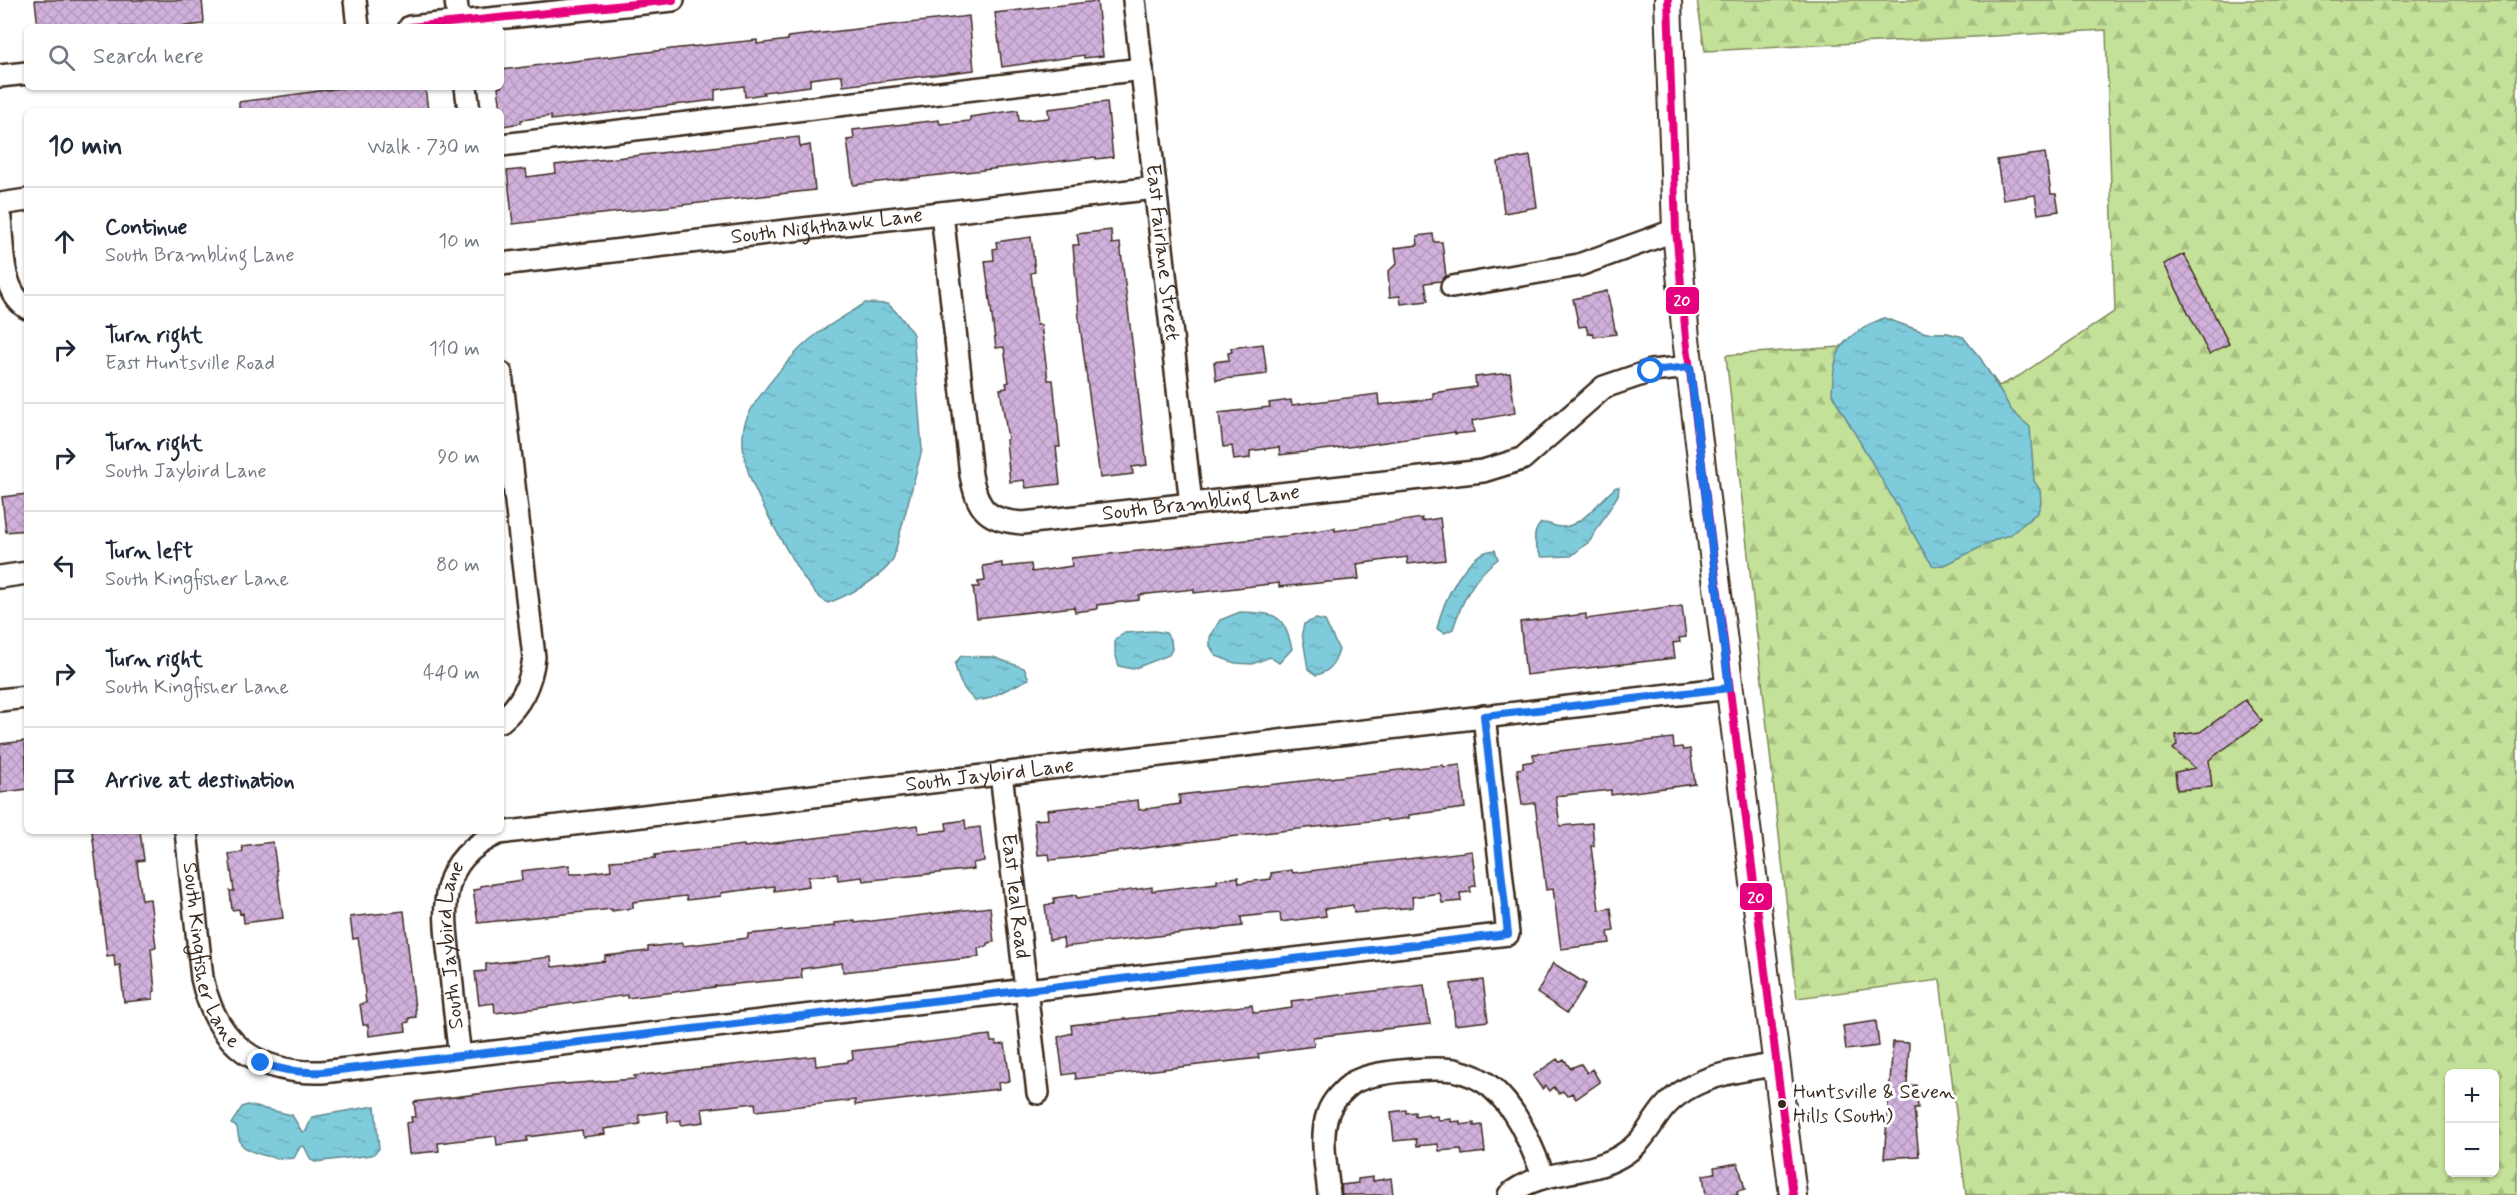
<!DOCTYPE html>
<meta charset="utf-8">
<style>
body{margin:0;font-family:Mynerve,sans-serif;background:#f2f2f3;color:#1f2937}
.controls{position:absolute;right:18px;bottom:18px;display:grid;overflow:hidden;border-radius:9px;box-shadow:0 2px 4px #0004}
.controls button{width:54px;height:54px;display:grid;place-items:center;padding:0;border:0;border-bottom:2px solid #e0e1e3;background:#fff;color:#1f2937;font:30px sans-serif}
.stop{position:absolute;width:18px;height:18px;margin:-14px;border:4px solid #1a73e8;border-radius:50%;background:#fff}
.stop.end{background:#1a73e8;border-color:#fff;box-shadow:0 2px 6px #0008}
.list{margin:0;padding:0;list-style:none}
h2{display:flex;justify-content:space-between;align-items:center;height:78px;margin:0;padding:0 24px;font-size:26px}
h2 small{font-size:20px;font-weight:400;color:#747a83}
.list li{display:grid;grid-template-columns:39px 1fr auto;gap:18px;align-items:center;box-sizing:border-box;height:108px;padding:0 24px;border-top:2px solid #e0e1e3}
.list b{display:block;font-size:22px;white-space:nowrap}
.list p{margin:0;font-size:20px;white-space:nowrap;color:#747a83}
.list em{font-size:20px;font-style:normal;color:#747a83}
.icon{flex:none;width:33px;height:33px;fill:none;stroke:currentColor;stroke-width:2;stroke-linecap:round;stroke-linejoin:round}
.map{position:relative;flex:none;width:2517px;height:1195px;overflow:hidden}
.search{position:absolute;background:#fff;box-shadow:0 2px 4px #0004;left:24px;top:24px;width:480px;height:66px;display:flex;align-items:center;gap:15px;box-sizing:border-box;padding:0 21px;border-radius:9px;color:#747a83;font-size:22px}
.panel{position:absolute;background:#fff;box-shadow:0 2px 4px #0004;left:24px;top:108px;width:480px;height:726px;border-radius:9px}
.map>svg:first-child{display:block}
.forest{fill:url(#forest-firs);stroke:#7f865b;stroke-width:1.5;fill-rule:evenodd}
.water{fill:url(#water-ripples);stroke:#638b90;stroke-width:1.5}
.building{fill:url(#building-cross-hatch);stroke:#3b2a1e;stroke-width:1.5}
.lines{fill:none;stroke-linecap:round;stroke-linejoin:round}
.minor-casing{stroke:#3b2a1e;stroke-width:26}
.major-casing{stroke:#3b2a1e;stroke-width:30}
.minor{stroke:#fff;stroke-width:21}
.major{stroke:#fff;stroke-width:26}
.bus-1-casing{stroke:#fff;stroke-width:12}
.bus-1{stroke:#e5007d;stroke-width:8}
.route{stroke:#1a73e8;stroke-width:8}
.bus-dot{fill:#3b2a1e;stroke:#fff;stroke-width:2}
.labels{text-anchor:middle;dominant-baseline:central;stroke-width:6;stroke-linejoin:round;paint-order:stroke}
.bus-label{font-size:20px;fill:#3b2a1e;stroke:#fff;text-anchor:start}
.street-label{font-size:21px;fill:#3b2a1e;stroke:#fff}
.line-badge{stroke:#fff;stroke-width:2}
.badge-label{font-size:16px;text-anchor:middle;font-weight:bold;fill:#fff}
</style>
<div class="map">
<svg width="2517" height="1195" viewBox="0 0 2517 1195">
<defs>
<pattern id="forest-firs" width="22" height="20" patternUnits="userSpaceOnUse" patternTransform="scale(1.5)"><rect width="22" height="20" fill="#c3e198"/><path d="M5 1l3.5 6h-7zM16 11l3.5 6h-7z" fill="#a8c183"/></pattern>
<pattern id="water-ripples" width="26" height="14" patternUnits="userSpaceOnUse" patternTransform="scale(1.5)"><rect width="26" height="14" fill="#7ecbdc"/><path d="M2 4q2-2 4 0t4 0M15 11q2-2 4 0t4 0" fill="none" stroke="#6eaebc"/></pattern>
<pattern id="building-cross-hatch" width="8" height="8" patternUnits="userSpaceOnUse" patternTransform="scale(1.5)"><rect width="8" height="8" fill="#d1b1dc"/><path d="M0 0l8 8M0 8l8-8" fill="none" stroke="#b498bc"/></pattern>
</defs>
<rect width="100%" height="100%" fill="#fff"/>
<filter id="ink" filterUnits="userSpaceOnUse"><feTurbulence type="fractalNoise" baseFrequency=".0167" numOctaves="2"/><feDisplacementMap in="SourceGraphic" scale="12" xChannelSelector="R" yChannelSelector="G"/><feConvolveMatrix kernelMatrix="1 2 1 2 8 2 1 2 1" color-interpolation-filters="sRGB"/></filter>
<g filter="url(#ink)">
<path class="forest" d="M1697,0H2517V1195H1966L1940,980L1797,998L1726,355L1840,347L1864,327L1884,318L1926,333H1947L1963,337L1999,386L2019,376L2115,311L2106,30L1705,51ZM2450,1074H2494V1172H2450Z"/>
<path class="water" d="M865,303L888,304L900,316L913,334L922,450L893,560C878,581 851,594 828,603C809,594 789,553 778,534C762,503 737,465 744,427C748,404 796,349 816,335C831,323 849,314 865,303Z
M1884,318L1926,333H1947L1963,337L1981,359L2012,411L2030,427L2034,481L2040,490L2041,502L2038,512L2010,535L1999,538L1945,565L1933,566L1925,554L1832,394C1834,347 1841,337 1884,318Z
M1616,487H1619L1618,495L1590,541L1571,556L1542,557C1534,545 1531,534 1541,523C1549,522 1554,527 1561,527C1581,528 1602,498 1616,487Z
M1495,550L1498,559C1473,577 1462,601 1453,629L1445,633L1437,629C1442,604 1465,551 1495,550Z
M1240,612C1275,614 1284,612 1292,649L1279,663L1270,657L1252,664L1235,663L1216,656L1210,646V637L1220,620Z
M1316,619L1325,621L1339,650C1335,663 1330,672 1316,675L1308,669L1302,633L1304,624Z
M1154,631L1166,633L1171,641L1172,649L1169,655L1133,669L1119,666L1115,653V640L1124,633Z
M961,656L993,657L1024,668L1029,679L987,699L976,701C963,691 958,680 955,664Z
M247,1105L292,1115L302,1132L306,1131L312,1117L375,1106L379,1149L372,1155L315,1162L311,1160L304,1146L300,1147L294,1158C282,1160 251,1155 242,1145C238,1140 238,1133 237,1127L231,1124L242,1107Z"/>
<path class="building" d="M35,0H202L204,21L203,24L178,27H38Z
M1097,1L1103,56L1084,58V55L1002,67L995,13Z
M969,16L974,70L843,86L842,75L810,79V86L763,92L764,94L745,97L744,86L715,90V100L551,120V116L521,120V123L503,126L498,87H501V70L680,48L757,40V44L788,40V37Z
M348,87H425L428,111H239V102Z
M1107,102L1113,157L1096,159V157L853,185L847,140L854,139L853,130L939,120L940,124L970,121V117L1018,110L1019,121L1049,118L1048,109Z
M799,137L800,147L810,145L815,190L513,224L507,171L526,169L527,177L556,173L555,165Z
M2045,153L2051,194H2056L2059,211L2038,214L2035,195L2003,200L1997,160Z
M1530,156L1537,207L1504,213L1498,162Z
M1111,230L1112,244L1120,243L1147,465L1132,467L1133,474L1100,478L1079,318L1073,245H1079L1077,234Z
M1433,234L1434,242H1442L1446,276L1441,281L1425,283L1428,301L1401,304L1400,296L1390,297L1388,272L1397,263L1395,248L1418,245L1417,236Z
M1031,237L1035,272L1031,273L1037,325H1041L1048,380H1053L1060,447H1056L1060,484L1026,488L1024,480L1010,482L1006,440L1008,439L1000,389L1007,388L1006,383L1009,382L1004,347L996,348L985,261L994,260L993,249L997,248L996,242Z
M2184,254L2229,344L2209,354L2164,264Z
M1607,291L1616,334L1594,337L1593,333L1588,334L1586,326L1579,327L1573,299Z
M1263,344L1267,374L1216,380L1214,362L1229,360L1228,353L1232,352L1231,348Z
M1510,373L1515,413L1472,421L1474,432L1455,434V432L1365,445L1280,455L1279,447L1250,451V458L1234,460L1232,446L1223,447L1219,413L1270,407L1269,403L1291,400L1292,405L1378,394L1379,405L1433,399V393L1476,387L1475,377Z
M27,494V530L6,532L2,497Z
M1422,518V521L1440,518L1445,560L1408,564L1407,557L1357,564L1359,579L1279,587V583L1194,593V589L1139,595V600L1097,605V609L1075,612L1074,607L977,618L973,587H979L978,582L985,581L983,566L1002,563V567L1031,564L1032,572L1072,566L1071,558L1286,536L1335,528V531Z
M1682,606L1686,637L1679,638L1680,642L1673,643L1675,658L1526,675L1520,622L1586,614V619Z
M2245,700L2262,721L2209,760L2212,787L2177,790L2175,772L2195,768L2173,749L2177,745L2176,735L2200,732Z
M1673,738L1674,748L1682,747L1683,750L1690,749L1695,784L1611,795V790L1556,796L1560,826L1592,823L1594,846H1591L1599,910L1611,908L1614,931L1608,932L1610,943L1561,949L1553,889L1546,890L1535,803L1522,805L1517,769L1523,768V763L1534,761L1533,754Z
M25,741L27,789L0,793V744Z
M1443,765L1444,767L1460,765L1465,808L1409,815V818L1387,821V819L1211,839L1071,858L1050,860L1049,854L1038,855L1034,820L1048,819L1047,810L1138,800L1139,810L1180,804L1179,795Z
M965,820L966,829L980,827L984,861L973,863L974,869L863,881L862,877L838,880L837,874L808,877L809,886L774,891V886L721,893V896L687,900L686,896L633,902V908L612,911V909L478,923L473,890L480,889V886L522,880L521,871L569,865L570,874H580L611,870L610,861L655,858V855L744,845V847L918,825L919,833L947,830L946,823Z
M92,831H140L144,860L137,861L138,872L142,900L150,899L156,947L151,948L155,991L153,992V999L124,1002L120,965L115,966L114,955L107,956Z
M273,842L283,918L244,923L243,913L240,914L239,909L232,910L230,891H234L229,854L243,852L242,846Z
M1472,851L1476,886L1470,887L1471,892L1460,893L1461,901L1442,903L1440,893L1412,897L1413,907L1395,909L1354,913L1353,905L1325,909L1326,916L1281,922L1280,913L1241,917L1242,926L1064,947L1063,938L1049,940L1045,905L1054,904V898L1076,895L1077,898L1152,887V891L1217,883V880L1238,877L1239,883L1271,879V873L1292,870L1293,873Z
M990,907L994,942L988,943V946L978,948L979,957L843,972L842,963L801,969L802,978L715,986V987L627,998V995L539,1008L495,1013L494,1003L479,1005L475,972L486,971V964L551,957L552,967L605,961V956L648,951V947L683,943V946L748,938V934L835,926V923L855,921V923Z
M404,911L416,1017L409,1018V1022L405,1023L406,1031L369,1036L368,1025H363L360,1004L366,1003L360,950L358,938L353,939L350,917Z
M1553,963L1586,984L1567,1013L1537,993Z
M1483,980L1488,1021L1455,1025L1451,984Z
M1424,985L1430,1024L1313,1037L1314,1046L1269,1052L1258,1054L1259,1058L1076,1079L1075,1073L1063,1075L1058,1037L1072,1033L1071,1025L1252,1005L1253,1012L1256,1013L1292,1008L1291,1001Z
M1876,1021L1879,1046L1846,1050L1843,1026Z
M990,1035L991,1042H996V1045L1005,1044L1010,1081L998,1083L999,1089L855,1105V1100L756,1111L755,1103L702,1109L704,1122L681,1125V1120L668,1122L667,1111L639,1115L640,1124L604,1129L605,1134L583,1137L582,1130L527,1137V1141L497,1145L496,1136L438,1143L439,1151L409,1154L406,1123L412,1122L411,1117H416L414,1102L550,1085L635,1079L634,1076L815,1056L816,1066L848,1062V1060L853,1059L852,1051Z
M1893,1042L1909,1043L1907,1086L1916,1085L1918,1108H1914L1919,1156L1884,1158Z
M1557,1059L1559,1062L1564,1059L1570,1068L1581,1064L1587,1073L1592,1069L1600,1082L1576,1099L1572,1093L1567,1096L1563,1091L1559,1094L1554,1087L1550,1091L1546,1086L1542,1089L1533,1076Z
M1406,1110V1113L1415,1112V1116L1428,1114L1429,1117L1437,1116L1438,1120L1451,1119V1122L1460,1121V1125L1474,1123V1126L1482,1125L1485,1152L1462,1155L1461,1149L1439,1151L1438,1144L1417,1146L1416,1139L1394,1141L1391,1112Z
M1738,1163L1745,1189L1737,1191L1738,1195H1706L1703,1175L1715,1173L1714,1167Z
M1373,1177V1181L1391,1178L1393,1195H1342L1341,1185L1358,1183V1179Z"/>
<g class="lines">
<defs>
<g id="minor">
<path d="M355,0L358,27"/>
<path d="M456,0L459,27"/>
<path id="s1" d="M1134,0L1191,504"/>
<path d="M410,27L673,0"/>
<path d="M0,76L27,73"/>
<path d="M466,87L469,111"/>
<path d="M501,145L1142,69"/>
<path d="M0,204L27,200"/>
<path id="s2" d="M942,213L971,475C978,510 986,520 1023,523L1483,471L1522,459L1604,387L1651,371L1690,367"/>
<path d="M0,218C3,247 0,290 27,308"/>
<path id="s3" d="M501,264L1155,188"/>
<path d="M1452,287L1579,265L1676,230"/>
<path d="M501,373L534,657C531,683 522,704 501,721"/>
<path d="M0,577L27,573"/>
<path d="M0,700L27,697"/>
<path id="s4" d="M1001,773L1038,1093"/>
<path id="s5" d="M186,831L202,978C216,1043 256,1074 322,1072L1508,934L1484,716"/>
<path id="s6" d="M460,1056C456,1026 453,995 450,965C443,907 436,861 499,833L1729,688"/>
<path d="M1329,1195C1327,1169 1319,1138 1328,1113C1332,1101 1344,1089 1354,1082C1374,1071 1432,1067 1454,1070C1467,1073 1482,1079 1491,1087C1519,1111 1530,1144 1544,1177"/>
<path d="M1509,1195C1540,1168 1586,1177 1621,1156C1643,1143 1648,1128 1663,1109C1689,1077 1737,1070 1776,1065"/>
</g>
<path id="major" d="M1668,0L1676,230L1686,338L1793,1195"/>
</defs>
<use href="#minor" class="minor-casing"/>
<use href="#major" class="major-casing"/>
<use href="#minor" class="minor"/>
<use href="#major" class="major"/>
<defs>
<path id="bus-1" d="M1668,0L1676,230L1686,338L1793,1195
M410,27L673,0"/>
</defs>
<use href="#bus-1" class="bus-1-casing"/>
<use href="#bus-1" class="bus-1"/>
</g>
</g>
<g class="lines" filter="url(#ink)">
<path class="route" d="M261,1063C282,1071 300,1073 322,1072L1508,934L1484,716L1729,688L1690,367L1651,371"/>
</g>
<circle class="bus-dot" cx="1782" cy="1104" r="5"/>
<g class="labels">
<g class="bus-label">
<text x="1793" y="1092">Huntsville &amp; Seven<tspan x="1793" dy="24">Hills (South)</tspan></text>
</g>
<g class="street-label">
<text stroke="none"><textPath href="#s3" startOffset="328">South Nighthawk Lane</textPath></text>
<text stroke="none"><textPath href="#s1" startOffset="254">East Fairlane Street</textPath></text>
<text stroke="none"><textPath href="#s2" startOffset="522">South Brambling Lane</textPath></text>
<text stroke="none"><textPath href="#s6" startOffset="741">South Jaybird Lane</textPath></text>
<text stroke="none"><textPath href="#s4" startOffset="124">East Teal Road</textPath></text>
<text stroke="none"><textPath href="#s6" startOffset="112">South Jaybird Lane</textPath></text>
<text stroke="none"><textPath href="#s5" startOffset="128">South Kingfisher Lane</textPath></text>
</g>
</g>
<g class="line-badge">
<rect x="1665" y="286" width="35" height="29" rx="6" fill="#e5007d"/>
<rect x="1739" y="882" width="34" height="29" rx="6" fill="#e5007d"/>
</g>
<g class="badge-label">
<text x="1682" y="306">20</text>
<text x="1756" y="903">20</text>
</g>
</svg>
<div class="controls">
<button>+</button>
<button>−</button>
</div>
<div class="stop" style="left:1651px;top:371px"></div>
<div class="stop end" style="left:261px;top:1063px"></div>
<div class="search"><svg class="icon" aria-label="search" viewBox="0 0 24 24"><circle cx="10" cy="10" r="6"/><path d="M15 15l6 6"/></svg>Search here</div>
<section class="panel">
<h2>10 min<small>Walk · 730 m</small></h2>
<ul class="list">
<li><svg class="icon" aria-label="ahead" viewBox="0 0 24 24"><path d="M12 20V5M6 11l6-6 6 6"/></svg><div><b>Continue</b><p>South Brambling Lane</p></div><em>10 m</em></li>
<li><svg class="icon" aria-label="right" viewBox="0 0 24 24"><path d="M7 20v-9h11M14 6l5 5-5 5"/></svg><div><b>Turn right</b><p>East Huntsville Road</p></div><em>110 m</em></li>
<li><svg class="icon" aria-label="right" viewBox="0 0 24 24"><path d="M7 20v-9h11M14 6l5 5-5 5"/></svg><div><b>Turn right</b><p>South Jaybird Lane</p></div><em>90 m</em></li>
<li><svg class="icon" aria-label="left" viewBox="0 0 24 24"><path d="M17 20v-9H6M10 6l-5 5 5 5"/></svg><div><b>Turn left</b><p>South Kingfisher Lane</p></div><em>80 m</em></li>
<li><svg class="icon" aria-label="right" viewBox="0 0 24 24"><path d="M7 20v-9h11M14 6l5 5-5 5"/></svg><div><b>Turn right</b><p>South Kingfisher Lane</p></div><em>440 m</em></li>
<li><svg class="icon" aria-label="arrive" viewBox="0 0 24 24"><path d="M6 21V4h12l-3 4 3 4H6"/></svg><div><b>Arrive at destination</b></div></li>
</ul>
</section>
</div>
